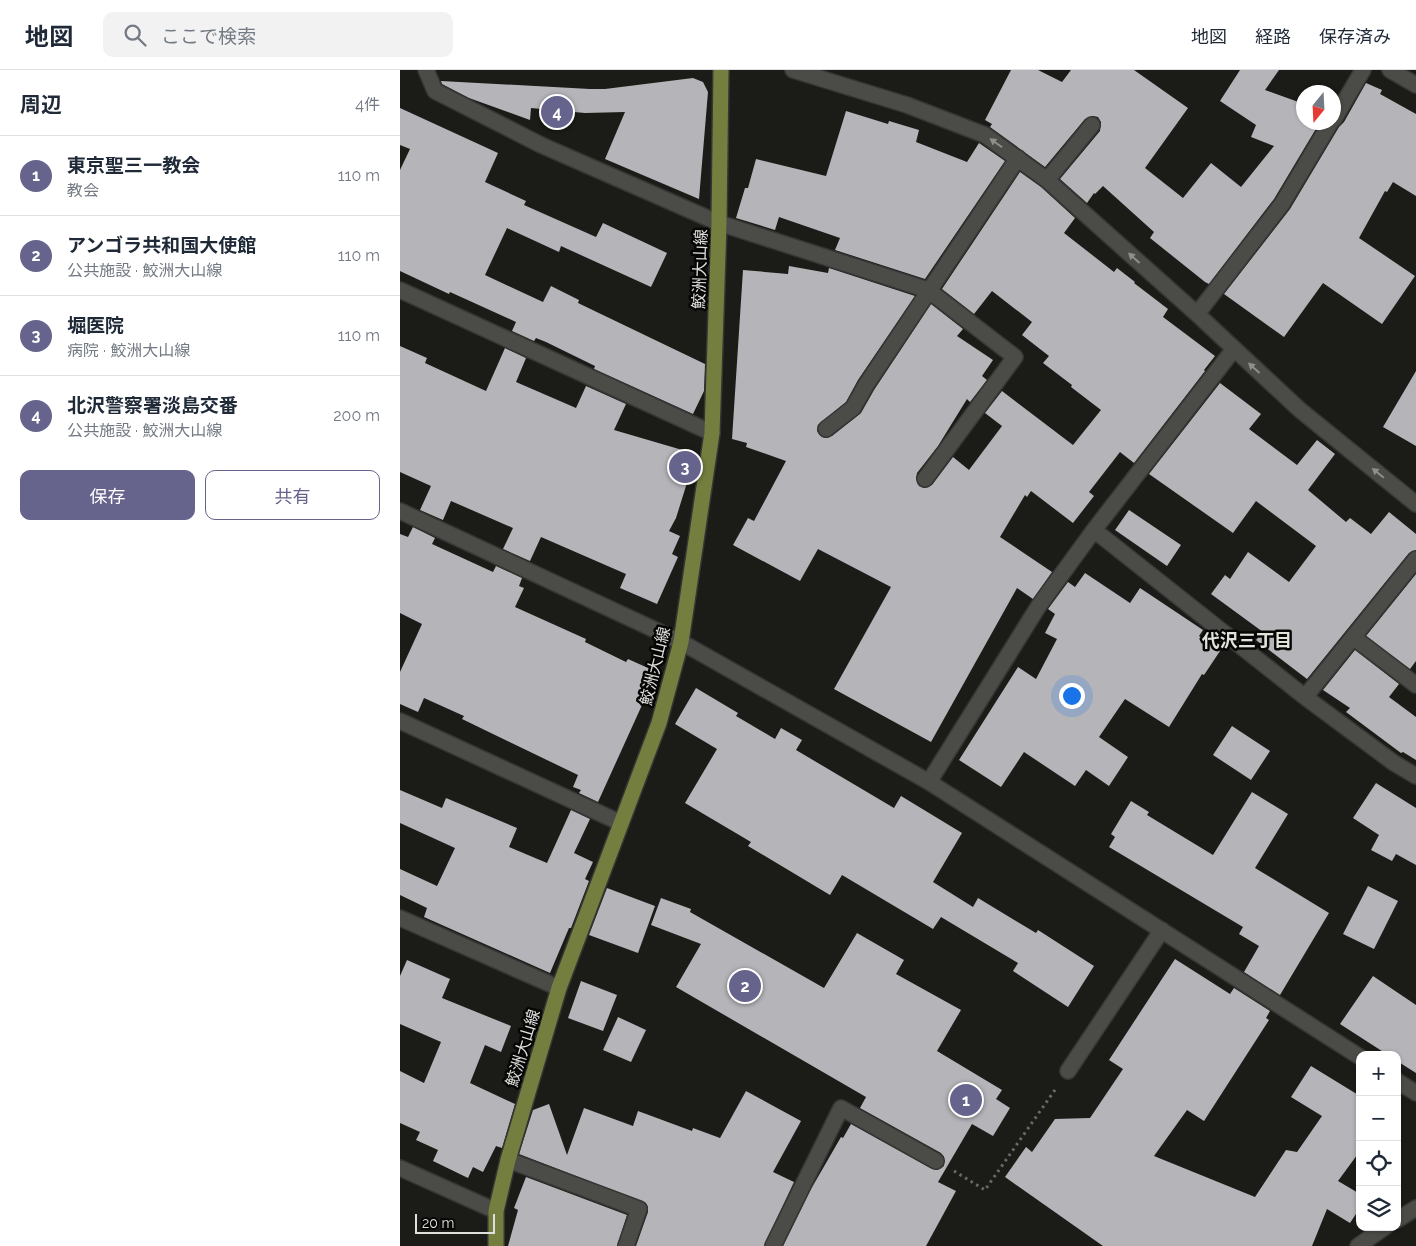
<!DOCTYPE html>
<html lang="ja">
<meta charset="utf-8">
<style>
body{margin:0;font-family:Raleway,"Noto Sans JP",sans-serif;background:#f2f2f3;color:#1f2937}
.controls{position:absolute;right:15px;bottom:15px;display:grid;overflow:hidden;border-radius:10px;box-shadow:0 1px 4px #0004}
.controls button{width:45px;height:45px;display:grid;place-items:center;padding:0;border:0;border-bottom:1px solid #e0e1e3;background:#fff;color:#1f2937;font:25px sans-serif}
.compass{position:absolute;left:896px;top:15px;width:45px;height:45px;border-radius:50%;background:#fff;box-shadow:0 1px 4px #0004;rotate:198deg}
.scale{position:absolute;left:15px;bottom:12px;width:80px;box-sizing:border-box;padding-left:5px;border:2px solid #dfe0dd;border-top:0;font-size:14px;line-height:18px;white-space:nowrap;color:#dfe0dd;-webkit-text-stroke:4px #060705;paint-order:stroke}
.you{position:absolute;left:671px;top:625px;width:18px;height:18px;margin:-12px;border:4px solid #fff;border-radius:50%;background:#1a73e8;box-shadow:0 0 0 8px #1a73e833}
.badge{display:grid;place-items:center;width:32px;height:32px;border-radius:50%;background:#66638c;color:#fff;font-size:16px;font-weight:700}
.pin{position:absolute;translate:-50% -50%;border:2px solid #fff;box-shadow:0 1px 5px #0006}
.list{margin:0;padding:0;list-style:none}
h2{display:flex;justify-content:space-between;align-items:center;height:65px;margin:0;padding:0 20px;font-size:21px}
h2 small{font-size:16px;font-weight:400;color:#747a83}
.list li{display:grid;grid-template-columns:32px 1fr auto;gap:15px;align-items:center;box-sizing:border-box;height:80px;padding:0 20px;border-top:1px solid #e0e1e3}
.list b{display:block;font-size:19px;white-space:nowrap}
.list p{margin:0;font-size:16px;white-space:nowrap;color:#747a83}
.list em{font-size:16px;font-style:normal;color:#747a83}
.actions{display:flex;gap:10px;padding:15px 20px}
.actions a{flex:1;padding:11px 0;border:1px solid #66638c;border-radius:10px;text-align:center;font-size:18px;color:#66638c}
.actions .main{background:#66638c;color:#fff}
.icon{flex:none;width:28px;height:28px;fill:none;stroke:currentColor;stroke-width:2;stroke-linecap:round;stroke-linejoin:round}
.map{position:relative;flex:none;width:1016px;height:1176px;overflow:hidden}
header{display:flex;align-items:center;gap:30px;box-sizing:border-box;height:70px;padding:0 25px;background:#fff;border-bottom:1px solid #e0e1e3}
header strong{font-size:24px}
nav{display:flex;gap:28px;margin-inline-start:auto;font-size:18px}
.search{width:350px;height:45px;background:#f2f2f3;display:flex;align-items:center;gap:12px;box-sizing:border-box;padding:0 18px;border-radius:10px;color:#747a83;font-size:19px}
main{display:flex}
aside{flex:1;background:#fff}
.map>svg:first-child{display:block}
.building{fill:#b5b4b9}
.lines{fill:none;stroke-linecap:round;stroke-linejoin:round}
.minor-casing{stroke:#363734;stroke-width:18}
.major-casing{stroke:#363734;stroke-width:18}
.path{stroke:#696a67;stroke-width:3;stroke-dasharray:2.5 4;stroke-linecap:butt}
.minor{stroke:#4b4c48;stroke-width:15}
.major{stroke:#747f3f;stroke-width:15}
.oneway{fill:#8e8f8b}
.labels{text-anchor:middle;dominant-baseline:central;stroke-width:5;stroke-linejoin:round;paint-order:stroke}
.street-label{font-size:16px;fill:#dfe0dd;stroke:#060705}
.neighbourhood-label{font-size:18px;font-weight:bold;fill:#e0e2dc;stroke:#060705}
</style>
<header>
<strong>地図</strong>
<div class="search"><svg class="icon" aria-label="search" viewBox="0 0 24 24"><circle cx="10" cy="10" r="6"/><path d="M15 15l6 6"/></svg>ここで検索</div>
<nav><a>地図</a><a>経路</a><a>保存済み</a></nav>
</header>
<main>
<aside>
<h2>周辺<small>4件</small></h2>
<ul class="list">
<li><span class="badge">1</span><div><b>東京聖三一教会</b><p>教会</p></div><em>110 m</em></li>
<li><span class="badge">2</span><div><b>アンゴラ共和国大使館</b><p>公共施設 · 鮫洲大山線</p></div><em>110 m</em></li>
<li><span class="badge">3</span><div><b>堀医院</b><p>病院 · 鮫洲大山線</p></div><em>110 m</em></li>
<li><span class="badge">4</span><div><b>北沢警察署淡島交番</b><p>公共施設 · 鮫洲大山線</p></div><em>200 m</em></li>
</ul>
<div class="actions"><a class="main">保存</a><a>共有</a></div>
</aside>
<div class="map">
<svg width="1016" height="1176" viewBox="0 0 1016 1176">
<rect width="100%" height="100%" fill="#1b1c18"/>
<path class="building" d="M611,0H638L662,12L671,0H734L788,38L745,98L783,128L811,93L841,117L874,76L851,67L856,55L820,31L840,0H879L865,20L904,34V52H920L874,129L809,214L805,212L750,168L754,162L703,116L695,124L694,123L687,133L660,109L700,61L701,52L698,47L693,46L685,49L645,97L590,57L592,54L585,50Z
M293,8L303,12L308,22L299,129L205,89L225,42L185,43L131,38L130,50L69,28L42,14L41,11L190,19H205Z
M966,13L982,20L980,24L1016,44V126L993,112L987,122L985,121L959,168L1015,206L982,254L923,213L884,267L824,224L890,139L939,57L944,52Z
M0,38L98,83L85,112L126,131L124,135L196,167L203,153L267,183L251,217L161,176L159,182L107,158L85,205L143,232L151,216L179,230L178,233L305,294L304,321L293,344L194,299L195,296L146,272L136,268L134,271L112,261L116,252L50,222L49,224L0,201V100L10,79L0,75Z
M446,41L488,54L489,51L519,60L516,72L567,92L579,73L605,91L525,209L435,180L440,168L379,147L375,160L336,148L345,118H348L356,89L426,106Z
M620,102L641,117L675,148L664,163L714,202L717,198L735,212L734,213L768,239L763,247L815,286L804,300L805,301L734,393L720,382L689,422L694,426L673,453L631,421L627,427L625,425L600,467L652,502L633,529L617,518L531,672L434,619L491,517L418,479L400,511L333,475L348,448L354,451L386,391L346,377L347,373L332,369L343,200L388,204L389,196L428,203L429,198L515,226L458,310L446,332L418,355L417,361L422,367L427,368L432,366L461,343L474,320L531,234L563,259L557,266L593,290L582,306L587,310L570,332L567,329L538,376L517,403L516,408L519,416L524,418L532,415L553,387L569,400L602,356L585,343L602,321L673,375L701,340L671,317L672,315L643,293L649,286L622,265L632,252L592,221L574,244L542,219Z
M0,276L27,288L25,293L86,321L105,278L126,288L116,312L176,338L186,316L226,334L214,360L296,384L276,448L269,461L280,466L272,484L278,487L257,534L220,518L226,504L141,467L130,491L103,479L113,458L51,431L43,450L20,440L31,416L0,402Z
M1016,301V376L983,357Z
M820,313L861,344L849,359L897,395L917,370L935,384L908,420L946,452L950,448L971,464L989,442L1016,464V480L1009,483L907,609L856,570L863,562L811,524L825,505L830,509L848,482L889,512L916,476L856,431L833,463L749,404Z
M729,440L781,475L767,496L715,460Z
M13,457L35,468L32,474L93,502L96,496L122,508L119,516L124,518L115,537L186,569L185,572L226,592L228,589L257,602L198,732L179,723L181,720L173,717L178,705L62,649L64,646L24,628L18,642L0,634V602L22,554L0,543V464L8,467Z
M685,503L730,533L740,518L803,560L799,566L820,581L804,605L802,604L769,657L725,629L699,667L728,687L709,716L686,700L675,716L624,682L601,717L559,690L618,597L636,609L657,569L645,563L655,544L648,539L668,512L675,517Z
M1016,504V591L1010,599L966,566Z
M955,580L999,614L989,627L1016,647V690L1003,682L1001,683L946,642L950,638L923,620Z
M296,618L338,643L336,646L375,669L381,658L402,670L396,680L494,738L501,726L562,763L533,812L573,837L578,828L636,863L638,860L694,896L668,937L613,901L618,893L541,847L533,859L442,805L430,825L348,776L351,772L285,733L317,679L275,654Z
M832,656L870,681L851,710L813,685Z
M976,713L1016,738V795L996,784L992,791L971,780L979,765L953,748Z
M0,720L42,738L46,728L117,758L109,777L147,793L171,740L190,749L174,783L193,792L185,809L189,811L171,858H169L150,903L24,847L27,838L0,825V799L37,816L55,778L0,753Z
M852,722L888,744L855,798L929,843L880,925L844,902L859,876L839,864L843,857L709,777L715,767L711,764L731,731L749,742L747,745L813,785Z
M968,816L998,831L974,879L943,864Z
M207,818L255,836L238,883L189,865Z
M261,828L291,839L290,842L424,918L457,863L504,890L496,904L561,940L537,981L602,1020L596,1029L610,1038L593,1066L572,1054L538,1112L556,1121L526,1176H383L411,1119L441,1067L443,1068L451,1054L532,1099L537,1100L544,1096V1087L541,1083L460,1038L466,1027L276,917L301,874L251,855Z
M775,889L830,924L834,918L870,941L866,948L869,950L804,1051L787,1040L754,1086L855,1127L886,1080L897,1082L922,1046L891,1027L911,996L960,1026V1081L938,1111L960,1124V1138L950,1153L927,1139L912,1176H703L605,1107L626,1077L632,1082L655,1049L690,1048L723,999L709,990Z
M7,890L50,909L42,928L111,956L101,982L85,975L70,1013L115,1034L102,1078L96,1076L83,1102L73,1097L68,1108L33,1091L38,1080L16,1070L20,1062L0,1053V1001L24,1013L41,972L0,954V906Z
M973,906L1016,935V1003L997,991V985H988L940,954Z
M181,911L217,925L203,961L168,948Z
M218,947L246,960L231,992L203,980Z
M346,1021L401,1051L373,1102L394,1112L364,1176H236L248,1142V1137L246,1133L119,1084L133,1040L149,1034L167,1085L184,1038L233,1056L238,1041L292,1061L293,1058L320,1068Z
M126,1107L227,1145L217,1176H108L118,1140L114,1138Z"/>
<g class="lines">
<defs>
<path id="minor" d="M26,0L35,21L141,75L319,153L528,220L615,287L525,409
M393,0L507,35L585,65L647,110L797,244L900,340L1016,434
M990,0L1016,15
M934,49L963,0
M647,110L692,55
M0,220L312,363
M797,244L882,134L931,52
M426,359L453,338L466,315L618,88
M0,441L281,572L529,712L960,987
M694,460L905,627L994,693L1016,706
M953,567L1016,615
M905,627L1016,489
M0,651L221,753
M529,712L638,537L694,460L834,279
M0,848L159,918
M668,1001L762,860
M997,1011L1016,1023
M108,1090L239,1139L226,1176
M0,1098L96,1141
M997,1150L1016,1138
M373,1176L441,1038L536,1091
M958,1176L985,1157"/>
<path id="major" d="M96,1176V1141L108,1090L159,918L259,653L281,572L312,363L319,153L321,0"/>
</defs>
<use href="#minor" class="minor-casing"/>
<use href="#major" class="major-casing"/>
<path class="path" d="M554,1101L585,1120L657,1017"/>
<use href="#minor" class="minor"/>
<use href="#major" class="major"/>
</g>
<defs><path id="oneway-solid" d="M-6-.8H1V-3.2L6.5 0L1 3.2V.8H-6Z" transform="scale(1.25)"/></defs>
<g class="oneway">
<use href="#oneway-solid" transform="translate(596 73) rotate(-145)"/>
<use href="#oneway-solid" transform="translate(734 188) rotate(-138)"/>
<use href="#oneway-solid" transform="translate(854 298) rotate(-138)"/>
<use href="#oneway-solid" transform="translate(978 403) rotate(-141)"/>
</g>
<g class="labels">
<g class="street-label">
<text transform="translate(300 199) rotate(-88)">鮫洲大山線</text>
<text transform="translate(255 596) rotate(-76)">鮫洲大山線</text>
<text transform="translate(123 978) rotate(-73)">鮫洲大山線</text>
</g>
<g class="neighbourhood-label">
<text x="847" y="570">代沢三丁目</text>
</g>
</g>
</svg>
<div class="controls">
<button>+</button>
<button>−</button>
<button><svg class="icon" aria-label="locate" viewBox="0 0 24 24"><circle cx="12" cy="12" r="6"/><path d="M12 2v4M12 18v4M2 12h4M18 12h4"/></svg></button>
<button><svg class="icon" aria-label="layers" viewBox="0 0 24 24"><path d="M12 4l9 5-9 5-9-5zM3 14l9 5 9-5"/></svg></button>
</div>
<svg class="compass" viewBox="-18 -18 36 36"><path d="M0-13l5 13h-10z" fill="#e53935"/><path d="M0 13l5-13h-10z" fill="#747a83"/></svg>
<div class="scale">20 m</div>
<div class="you"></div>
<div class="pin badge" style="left:566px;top:1030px">1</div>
<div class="pin badge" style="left:345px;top:916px">2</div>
<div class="pin badge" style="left:285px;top:397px">3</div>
<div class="pin badge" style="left:157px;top:42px">4</div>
</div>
</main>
